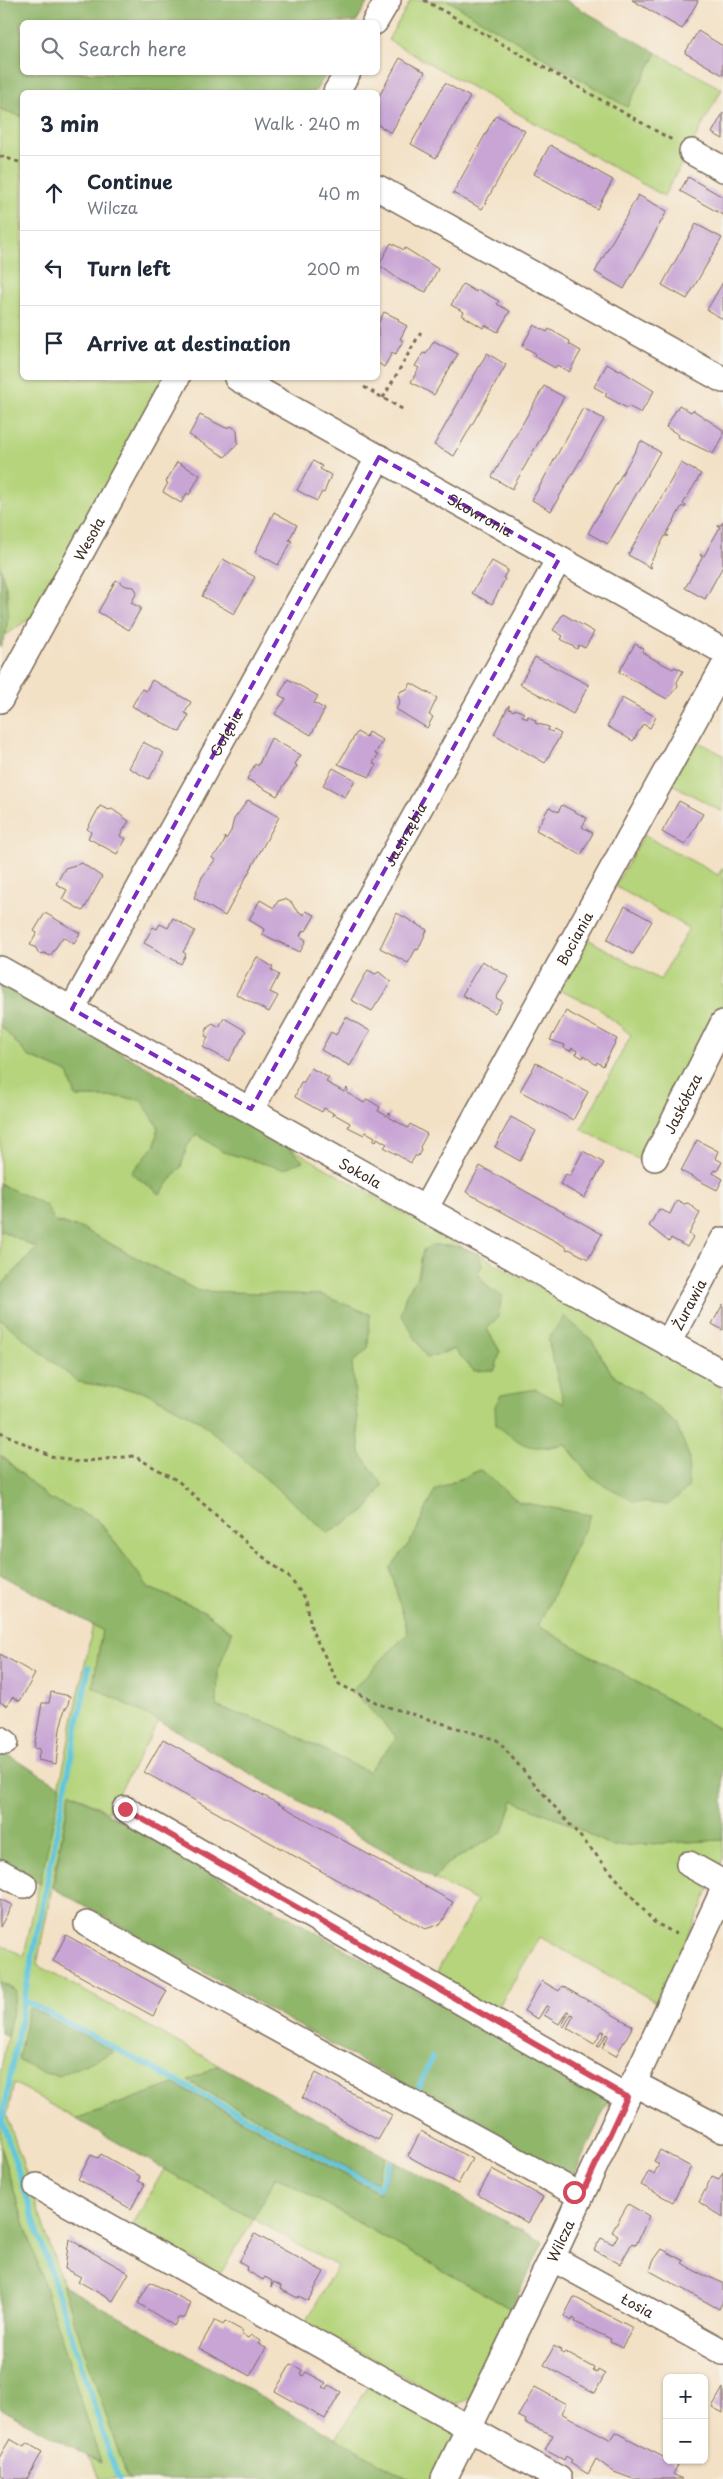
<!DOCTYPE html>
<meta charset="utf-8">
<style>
body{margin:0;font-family:"Playpen Sans",sans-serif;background:#f2f2f3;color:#1f2937}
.controls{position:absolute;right:15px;bottom:15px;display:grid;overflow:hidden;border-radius:8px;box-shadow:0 1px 4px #0004}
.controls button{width:45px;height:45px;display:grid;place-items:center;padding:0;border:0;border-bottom:1px solid #e0e1e3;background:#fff;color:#1f2937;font:25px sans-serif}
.stop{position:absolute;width:15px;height:15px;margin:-11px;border:4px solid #d1495b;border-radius:50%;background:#fff}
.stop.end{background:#d1495b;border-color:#fff;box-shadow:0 1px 5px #0008}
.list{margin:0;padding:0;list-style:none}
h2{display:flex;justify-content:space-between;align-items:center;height:65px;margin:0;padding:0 20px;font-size:21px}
h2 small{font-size:16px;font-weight:400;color:#747a83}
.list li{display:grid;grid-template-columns:32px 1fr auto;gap:15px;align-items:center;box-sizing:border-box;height:75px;padding:0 20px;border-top:1px solid #e0e1e3}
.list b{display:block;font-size:19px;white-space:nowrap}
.list p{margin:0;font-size:16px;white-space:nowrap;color:#747a83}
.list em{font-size:16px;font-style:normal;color:#747a83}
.icon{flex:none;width:28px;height:28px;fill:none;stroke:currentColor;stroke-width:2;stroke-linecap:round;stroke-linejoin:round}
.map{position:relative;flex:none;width:723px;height:2479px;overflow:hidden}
.search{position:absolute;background:#fff;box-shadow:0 1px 4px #0004;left:20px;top:20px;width:360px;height:55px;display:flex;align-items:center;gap:12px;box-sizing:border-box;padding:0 18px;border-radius:8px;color:#747a83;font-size:19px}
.panel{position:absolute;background:#fff;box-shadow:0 1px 4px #0004;left:20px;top:90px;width:360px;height:290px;border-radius:8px}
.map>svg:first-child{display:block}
.green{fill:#b5d47b;stroke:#787f4c;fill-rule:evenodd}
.forest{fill:#90b66b;stroke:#667044}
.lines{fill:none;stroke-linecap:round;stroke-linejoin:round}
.stream{stroke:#60c6de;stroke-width:5.5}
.building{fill:#c8a5d5}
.minor-casing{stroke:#7b6a59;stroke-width:28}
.path{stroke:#7b6a59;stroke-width:3;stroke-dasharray:4 4;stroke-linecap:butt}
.minor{stroke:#fff;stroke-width:25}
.route{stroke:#d1495b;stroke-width:6}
.marked{fill:none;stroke:#7b2cbf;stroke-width:4;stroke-dasharray:10 6;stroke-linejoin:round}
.labels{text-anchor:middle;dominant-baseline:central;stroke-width:4;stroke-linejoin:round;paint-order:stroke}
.street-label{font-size:14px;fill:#3b2a1e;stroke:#f7f3e8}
</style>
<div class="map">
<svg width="723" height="2479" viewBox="0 0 723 2479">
<rect width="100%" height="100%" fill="#f7f3e8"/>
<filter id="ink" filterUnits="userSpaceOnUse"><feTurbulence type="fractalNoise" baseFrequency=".02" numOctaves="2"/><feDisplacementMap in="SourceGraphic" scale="10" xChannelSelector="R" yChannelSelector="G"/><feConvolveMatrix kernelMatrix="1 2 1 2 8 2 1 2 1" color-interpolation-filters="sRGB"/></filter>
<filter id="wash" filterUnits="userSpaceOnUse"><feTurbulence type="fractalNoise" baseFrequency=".0096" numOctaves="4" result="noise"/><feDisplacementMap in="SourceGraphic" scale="20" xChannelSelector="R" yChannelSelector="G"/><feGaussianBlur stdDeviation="1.12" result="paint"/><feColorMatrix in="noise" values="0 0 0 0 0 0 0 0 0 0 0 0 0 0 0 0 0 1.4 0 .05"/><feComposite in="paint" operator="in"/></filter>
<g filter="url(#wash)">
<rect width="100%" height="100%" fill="#f3e1c6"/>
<path class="green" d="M411,0H447L627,107L657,53L722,89L664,196L388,40Z
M0,109L22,117V378H165L40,611L6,635L8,594L0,567Z
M695,740L723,755V812L672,784Z
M644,835L718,875L723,867V1010L643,1162L581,1129L631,1035L597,1007L558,990L586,938L660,980L689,928L615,886Z
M0,1025L28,1056L68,1073L76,1097H120L141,1100L158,1126L155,1145L131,1173L160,1194L181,1167L187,1146L197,1134L223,1152L303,1161L286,1145L462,1247L433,1245L423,1250L418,1277L408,1291L419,1343L427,1358L454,1349L474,1371L500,1351L487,1329L498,1317L489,1288L477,1273L482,1266L479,1254L723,1388V1731L538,1626L591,1515L519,1502L480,1470L435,1490L413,1538L390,1568L408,1633L352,1690L397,1738L368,1772L274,1725L216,1707L218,1670L232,1632L204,1611L149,1588L98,1520L48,1498L0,1454V1319L78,1382L146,1392L200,1421L328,1533L383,1485L360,1453L352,1363L368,1348L322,1295L198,1291L83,1229L55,1222L2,1184H0ZM548,1339H591L612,1374L640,1393L592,1478L565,1444L546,1448L565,1405Z
M0,1230L37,1248L0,1287Z
M93,1625L102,1630L93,1687L159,1721L108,1812L70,1792L37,1965L219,2065L188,2081L376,2182L386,2157L395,2162L380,2193L174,2084L76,2119L14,2083L7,2116L127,2477L131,2479H100L88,2457L101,2463L0,2147V2074L16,1991L0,1982V1944L24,1956Z
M513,1800L569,1824L611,1846L723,1840V1859L658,2003L540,1937L496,2011L434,1977L477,1901L434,1879L446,1864L503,1832Z
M164,2169L253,2219L276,2176L511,2309L471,2398L455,2405L306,2322L337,2266L254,2219L220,2274L132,2226Z
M369,2384L458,2430L435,2479H409L336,2439Z"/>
<path class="forest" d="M0,0H369L356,22H22V72L327,73L315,92H22V117L0,109Z
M447,0H565L657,53L627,107Z
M0,567C8,593 13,622 0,647Z
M0,985L286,1145L303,1161L283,1169L223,1152L197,1134L187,1146L181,1167L160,1194L131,1173L155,1145L158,1126L141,1100L120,1097H76L68,1073L28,1056L0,1025Z
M0,1184L46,1205L55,1222L83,1229L198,1291L322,1295L370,1314L368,1348L352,1363L360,1453L383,1485L366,1511L328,1533L200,1421L146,1392L78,1382L0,1319V1287L37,1248L0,1230Z
M433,1245L462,1247L479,1254L482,1266L477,1273L489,1288L502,1296L498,1317L487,1329L500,1352L495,1370L474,1371L454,1349L427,1358L401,1314L406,1294L418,1277L423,1250Z
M564,1316L591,1339L612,1374L640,1393L676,1424L689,1456L688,1488L668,1505L633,1501L592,1478L565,1444C526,1451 526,1447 496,1425L495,1406L501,1395L536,1389L564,1404L548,1339Z
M0,1455L48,1498L98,1520L149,1588L204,1611L232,1633L218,1670L217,1707L274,1725L368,1772L397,1738L352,1690L408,1633L390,1568L413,1538L435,1490L480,1470L519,1502L591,1515L538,1626L723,1731V1840L611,1846L569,1824L513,1800L503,1832L446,1864L434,1879L159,1721L93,1687L102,1630L0,1574Z
M0,1751L61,1786L40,1883L0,1861Z
M70,1792L609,2100L572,2179L53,1888Z
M0,1982L16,1991L7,2037L0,2033Z
M29,2007L114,2052L59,2076L40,2072L18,2059Z
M219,2065L386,2157L376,2183L188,2081Z
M174,2084L379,2193L395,2162L543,2242L511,2309L276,2176L253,2219L76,2119Z
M0,2147L101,2463L0,2408Z
M62,2285L409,2479H131L127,2477Z"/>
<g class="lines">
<path class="stream" d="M24,2000L89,1667
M419,2087L432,2057
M120,2479L116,2473L2,2121L24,2000L379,2188L390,2163"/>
</g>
<g id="blocks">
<path class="building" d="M632,0H696L698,1L682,29Z
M698,31L723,46V75L685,53Z
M400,58L425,72L391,133L378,125V98Z
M445,83L470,97L436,158L411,144Z
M723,113V139L712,133Z
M496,115L525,131L482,209L453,193Z
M550,145L613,180L597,209L534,174Z
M688,177L723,197V215L680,191Z
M638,195L667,211L624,289L595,272Z
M696,224L722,238L687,299L662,285Z
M391,243L404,250L405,248L438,269L426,292L401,281L379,265Z
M723,282V319L707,310Z
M463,284L476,292L477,289L499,301L497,304L510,311L498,332L485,325L483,328L462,315L464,312L451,305Z
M384,312L399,319L398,321L407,326L400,339L403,341L395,355L392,353L384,367L378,363V324Z
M534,325L547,332L549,329L570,341L569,344L581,351L569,372L557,365L555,368L534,356L535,353L522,346Z
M434,341L458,354L434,395L411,382L419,368L415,366L423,353L426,354Z
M487,353L506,365L454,456L434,445Z
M607,364L619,371L620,370L654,391L641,413L628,406L627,408L605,396L607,394L594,387Z
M544,386L564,397L512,489L492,477Z
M679,405L691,412L693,410L723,430V437L713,454L678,437L679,435L666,427Z
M583,408L604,419L551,511L532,500Z
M200,415L226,428L231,426L237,430L238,443L225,457L189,435Z
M641,441L660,452L608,544L588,533Z
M313,461L322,466L320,469L331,475L324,493L322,492L317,501L297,490Z
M177,462L200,475L189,495L187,493L181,503L163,492L168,483L166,482Z
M681,463L701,474L683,504L686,506L685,508L682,506L666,535L669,536H665L649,565L652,567L651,568L628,555Z
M274,512L297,525L289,540L292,541L278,565L255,552Z
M723,522V566L705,599L685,588L702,558L700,554L704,556L720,527L717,525H721Z
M223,559L255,577L234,614L202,596Z
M492,561L508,570L503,578L505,579L492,604L472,593Z
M116,580L126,586L134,587L137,592L131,603L141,608L129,630L98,612Z
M563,614L594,632L585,648L579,645L577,649L561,639L563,636L553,630Z
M635,644L644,649L642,652L657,661L673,669L675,667L683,671L677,682L678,686L667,699L619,672Z
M535,657L589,685L573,714L520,684Z
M288,679L318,696L314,703L325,709L311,735L275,714L286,699L279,695Z
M152,680L191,702L185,713L189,715L180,732L132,706L142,689L146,691Z
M411,683L437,698L429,715L433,717L427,728L396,709L400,702L398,696L401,691L407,689Z
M622,698L656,717L650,728L643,724L633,741L607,726Z
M509,705V709L514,711L515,709L524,713L522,716L527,719L528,716L536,721L535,723L549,727L548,730L552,732L554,730L561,734L545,763L494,734Z
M357,732L366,737L368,732L383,740L375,754L378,755L373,763L376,765L370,777L338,764Z
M271,738L301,755L295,764L297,766L277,796L247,779L255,764L258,766Z
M143,742L164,753L149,779L129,768Z
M333,768L355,780L345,797L323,785Z
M248,800L279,817L225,916L194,898L202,877L215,860L212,858L213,856L221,848L225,840L224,837L226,839L231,831L234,819Z
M679,801L703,814L685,845L662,832Z
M562,805L587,818L582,827L593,833L581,855L536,830L549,807L558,812Z
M100,806L109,810L112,809L129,821L120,836L126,839L117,854L88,838L91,832L87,829Z
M82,863L102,877L83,911L62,899L67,890L56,884L65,868Z
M285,899L292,903L295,909L304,915L306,911L315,915L306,931L303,930L300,936L306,940L300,952L262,934L264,929L249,920L260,900L274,908L278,901Z
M625,906L652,921L633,954L607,940Z
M45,913L80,933L74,944L63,937L50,956L44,953L39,954L36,948L30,945L37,933L34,931Z
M397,913L427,930L418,950L416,949L408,963L380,948Z
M173,918L195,931L183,952L186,954L181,964L144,943L153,927L157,929L160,924L168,928Z
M257,957L273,967L271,970L279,975L270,992L278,996L269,1012L236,994Z
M482,961L509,977L496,998L502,1001L495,1013L462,995Z
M368,970L375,974L379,972L391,982L372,1011L351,1000Z
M566,1011L617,1039L603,1066L597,1062L596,1065L584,1055L583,1058L576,1054L577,1051L572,1048L570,1051L564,1048L565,1045L550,1040Z
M346,1017L370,1031L350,1066L321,1050L331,1032L336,1035Z
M224,1018L246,1031L229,1061L203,1047L208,1038L205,1036L208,1026L213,1023L219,1027Z
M536,1063L588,1092L573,1120L520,1091Z
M311,1068L329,1078L326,1082L344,1092L347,1088L348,1090L347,1093L364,1103L367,1099L380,1107L378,1111L387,1116L389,1113L391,1114L389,1117L408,1128L410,1124L427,1134L420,1147L421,1150L418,1156H415L411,1163L384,1147L387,1144L377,1138L376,1142L373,1141L375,1137L366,1132L364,1135L348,1127L350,1123L334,1114L332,1117L333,1113L324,1108L322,1112L295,1097L301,1082H304Z
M511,1117L536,1131L520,1161L495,1147Z
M697,1140L718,1151L715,1158L722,1162L717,1171L715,1170L713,1173L723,1179L717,1190L681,1171Z
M583,1151L604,1163L584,1198L560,1184L566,1174L570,1176Z
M480,1166L602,1234L588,1259L569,1249L567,1250L566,1247L466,1192Z
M677,1200L684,1204L688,1203L700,1213L689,1234L693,1237L687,1247L671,1238L669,1242L649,1226L659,1209L670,1214Z
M723,1304V1330L712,1324Z
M0,1654L35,1674L20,1701L12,1697L7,1706L0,1702Z
M51,1692L70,1696L67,1708H65L60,1729L56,1764L38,1760L40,1749L34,1748L42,1703H49Z
M163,1739L453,1902L441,1924L425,1929L144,1772Z
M0,1899L12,1905L0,1927Z
M66,1935L167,1991L153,2016L53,1961Z
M542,1981L559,1991L562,1986L633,2026L616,2056L602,2048L609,2035L607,2034L599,2047L597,2046L605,2032L602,2031L594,2044L567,2028L574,2015L571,2014L564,2027L562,2025L569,2012L567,2011L559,2024L544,2015L549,2007L546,2006L538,2019L524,2011Z
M316,2073L392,2115L378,2140L302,2098Z
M421,2131L472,2159L458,2184L408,2156Z
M660,2150L691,2167L673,2202L641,2185L649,2171L654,2174L659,2164L654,2161Z
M101,2154L140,2176L138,2181L145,2184L131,2209L78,2179L91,2155L98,2158Z
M492,2169L543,2197L528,2223L478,2195Z
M723,2172V2218L699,2202L712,2176L719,2179Z
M628,2204L649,2216L636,2245L632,2243L620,2264L594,2250L601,2238L613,2244L618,2235L612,2232Z
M255,2234L324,2272L308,2301L299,2296L298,2298L280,2289L281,2286L274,2282L271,2287L272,2281L265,2277L263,2280L246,2270L247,2267L239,2262Z
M69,2239L129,2273L113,2301L78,2281L81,2277L65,2269Z
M662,2249L684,2261L682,2263L695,2271L723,2283V2301L719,2309L650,2271L653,2261Z
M150,2282L191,2303L185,2318H178L174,2326L138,2303Z
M574,2297L633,2328L622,2347L610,2341L611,2339L575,2322L576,2320L573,2318L572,2321L564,2316Z
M215,2320L223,2324L225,2321L243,2331L241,2334L248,2338L251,2335L260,2341L258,2344L266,2348L250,2376L199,2348Z
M554,2346L561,2350L560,2352L563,2354L565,2352L594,2368L593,2371L597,2373L598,2370L605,2374L595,2393L544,2365Z
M291,2364L302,2370L300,2374L303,2376L306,2372L326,2383L323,2387L327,2389L329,2385L341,2392L325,2419L275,2391Z
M535,2387L566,2404L561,2413L611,2440L616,2432L678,2465L673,2474L682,2479H633L614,2472L596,2459L588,2474L570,2463L572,2460L566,2456L564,2460L545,2450L553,2435L525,2423L526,2420L518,2416Z
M723,2388V2413L712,2407Z
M10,2439L24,2447L27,2443L42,2452L27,2479H7L0,2475V2456Z"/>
</g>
</g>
<g filter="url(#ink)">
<use href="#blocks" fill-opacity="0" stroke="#7b6a59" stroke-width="1"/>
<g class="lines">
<defs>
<g id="minor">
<path d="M375,22L388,0"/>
<path d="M336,92L348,72"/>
<path d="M692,152L723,169"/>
<path d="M378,188L723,380"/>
<path id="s1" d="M237,378L723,651"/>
<path id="s2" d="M0,700L177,378"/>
<path id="s3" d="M0,969L425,1209L723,1373"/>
<path id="s4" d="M72,1009L379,457"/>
<path id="s5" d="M251,1109L559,559"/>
<path id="s6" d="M655,1158L723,1023"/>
<path id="s7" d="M425,1209L723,668"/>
<path id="s8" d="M668,1343L723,1240"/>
<path d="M0,1739L5,1742"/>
<path d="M125,1809L627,2097"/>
<path d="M689,1864L723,1883"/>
<path d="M0,1872L24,1885"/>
<path d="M87,1924L581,2196"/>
<path d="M633,2083L723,2130"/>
<path d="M37,2186L559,2479"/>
<path id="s9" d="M552,2258L723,2352"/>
<path id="s10" d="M444,2479L552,2258L723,1891"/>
</g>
</defs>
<use href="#minor" class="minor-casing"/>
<path class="path" d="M424,0L674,141
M0,156L22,163
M364,387L404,410
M383,398L422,330
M0,1432L51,1456L78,1462L134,1456L178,1481L258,1553L288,1576L306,1599L312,1631L339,1684L382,1705L497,1740L654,1922L680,1936"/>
<use href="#minor" class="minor"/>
</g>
</g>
<g class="lines" filter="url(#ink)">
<path class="route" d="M125,1809L627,2097L581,2196L574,2192"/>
</g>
<path class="marked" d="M379,457L559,559L251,1109L72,1009Z"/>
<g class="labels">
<g class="street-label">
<text stroke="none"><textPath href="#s1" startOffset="279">Skowronia</textPath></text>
<text stroke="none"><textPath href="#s2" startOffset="184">Wesoła</textPath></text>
<text stroke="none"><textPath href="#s4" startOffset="316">Gołębia</textPath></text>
<text stroke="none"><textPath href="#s5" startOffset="315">Jastrzębia</textPath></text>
<text stroke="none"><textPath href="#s7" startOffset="309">Bociania</textPath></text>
<text stroke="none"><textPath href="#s6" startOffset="61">Jaskółcza</textPath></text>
<text stroke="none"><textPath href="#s3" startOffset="414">Sokola</textPath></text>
<text stroke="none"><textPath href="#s8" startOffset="44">Żurawia</textPath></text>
<text stroke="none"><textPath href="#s10" startOffset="265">Wilcza</textPath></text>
<text stroke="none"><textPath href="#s9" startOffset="98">Łosia</textPath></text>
</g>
</g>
</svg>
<div class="controls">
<button>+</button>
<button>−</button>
</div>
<div class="stop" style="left:574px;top:2192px"></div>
<div class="stop end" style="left:125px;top:1809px"></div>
<div class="search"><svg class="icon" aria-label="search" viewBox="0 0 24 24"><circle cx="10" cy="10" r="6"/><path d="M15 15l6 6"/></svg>Search here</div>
<section class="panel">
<h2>3 min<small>Walk · 240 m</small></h2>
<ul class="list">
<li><svg class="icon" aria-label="ahead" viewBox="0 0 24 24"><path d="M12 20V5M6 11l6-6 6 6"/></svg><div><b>Continue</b><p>Wilcza</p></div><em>40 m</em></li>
<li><svg class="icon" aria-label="left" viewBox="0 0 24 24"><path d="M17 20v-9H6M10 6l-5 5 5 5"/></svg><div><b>Turn left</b></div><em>200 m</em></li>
<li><svg class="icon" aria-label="arrive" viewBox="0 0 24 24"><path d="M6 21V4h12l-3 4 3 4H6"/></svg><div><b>Arrive at destination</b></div></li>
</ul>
</section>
</div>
